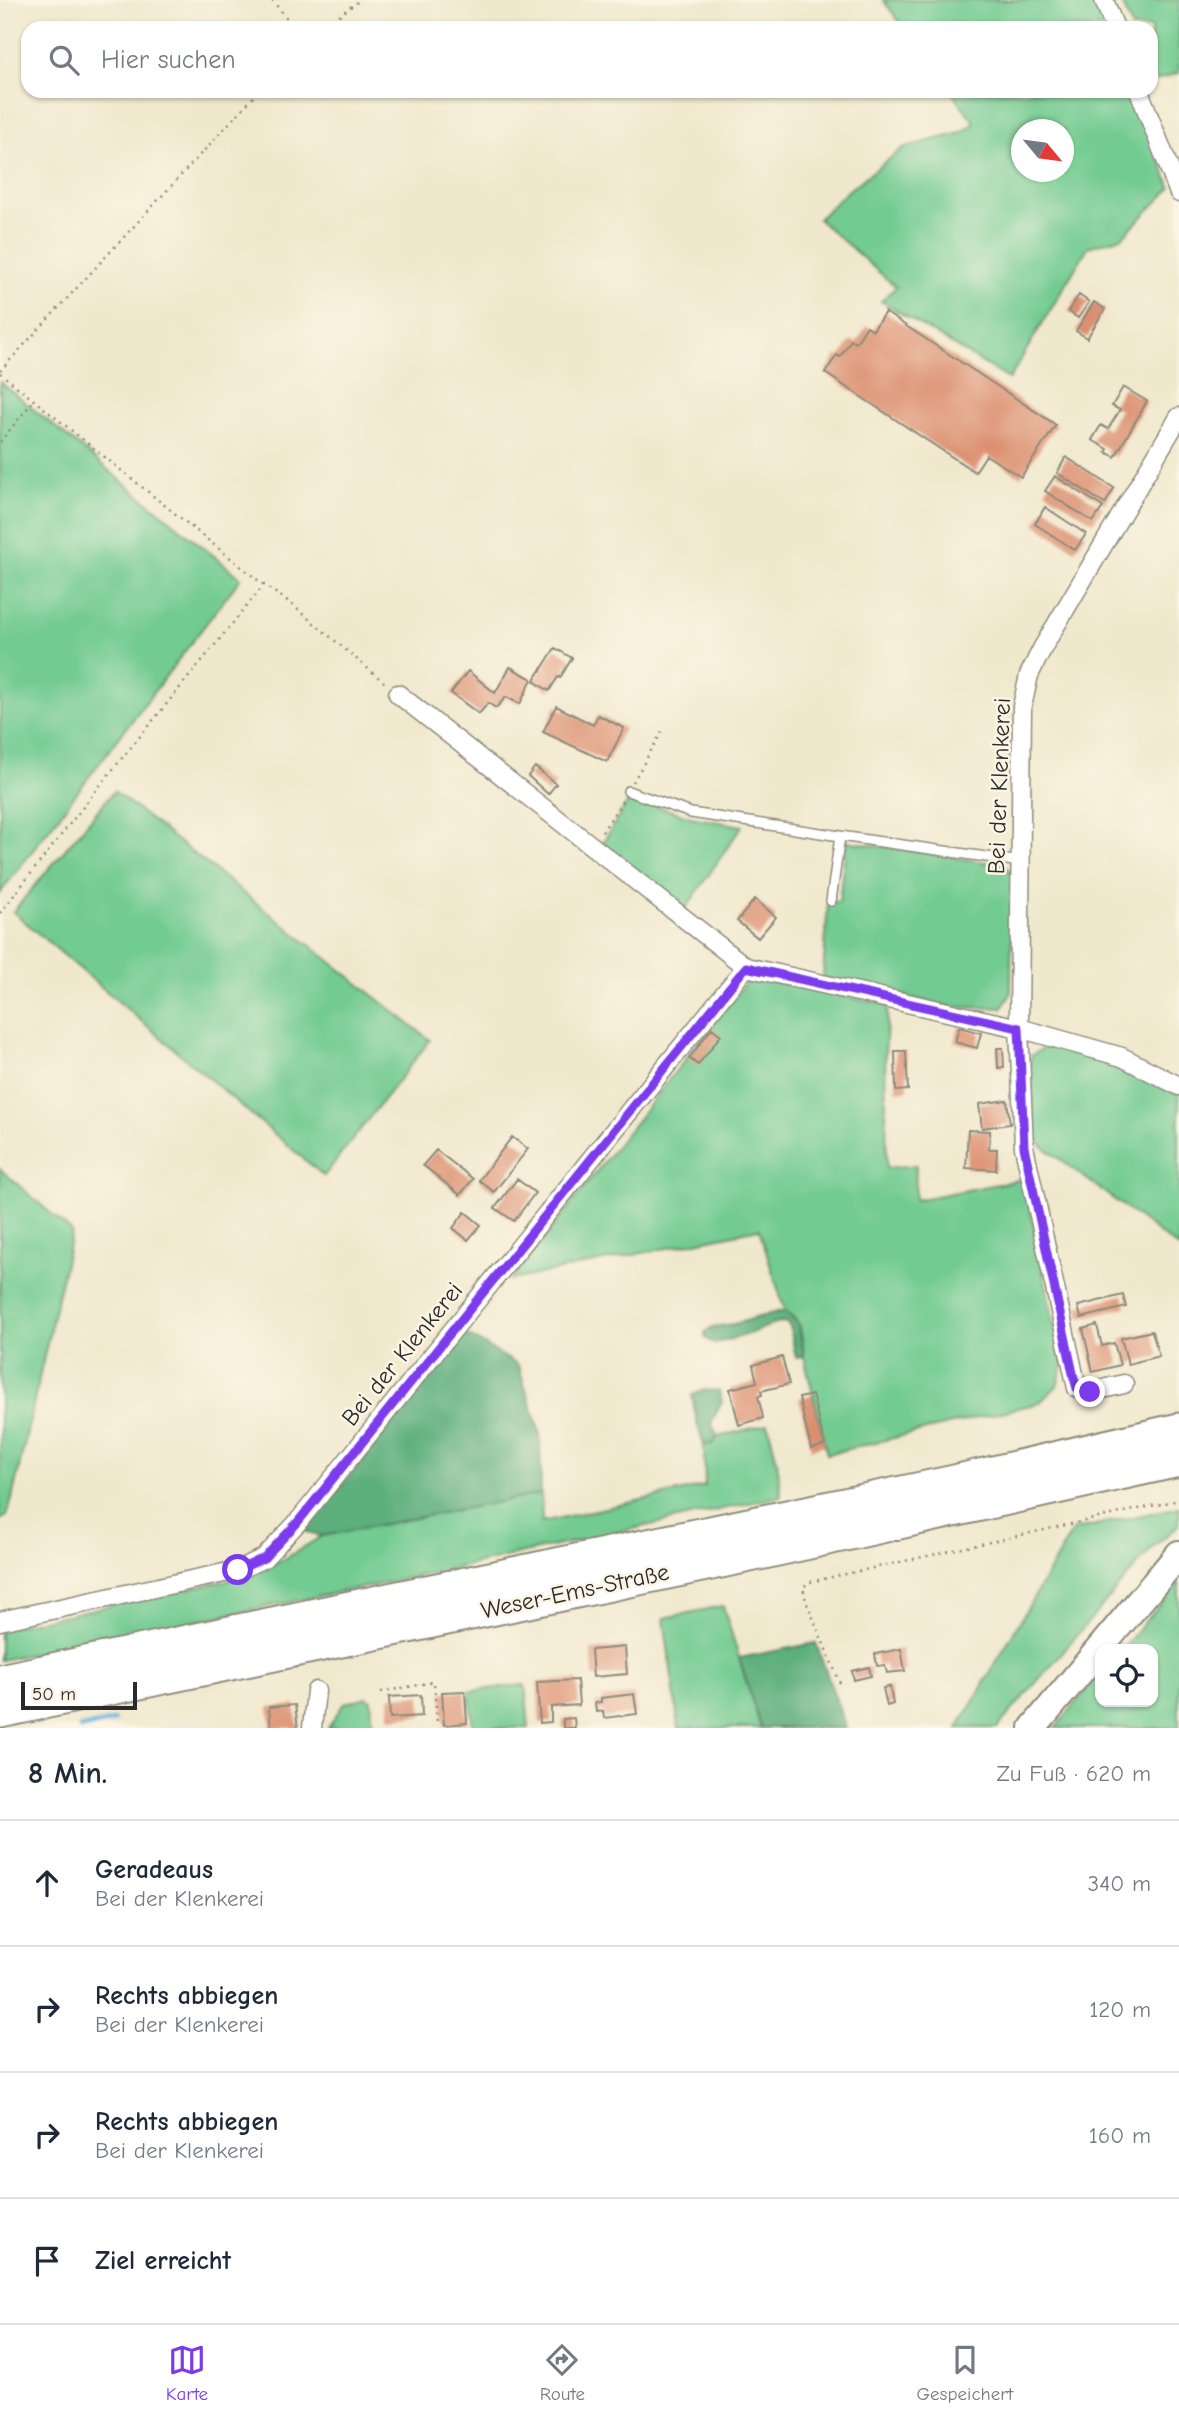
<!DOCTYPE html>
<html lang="de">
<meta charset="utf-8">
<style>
body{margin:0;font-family:"Comic Neue",sans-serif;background:#f6f6f7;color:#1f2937}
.controls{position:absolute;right:21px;bottom:21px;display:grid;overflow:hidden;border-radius:14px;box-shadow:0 2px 5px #0004}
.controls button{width:63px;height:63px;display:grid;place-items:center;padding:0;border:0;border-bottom:2px solid #e0e1e3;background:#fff;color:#1f2937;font:35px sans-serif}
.compass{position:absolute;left:1011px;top:119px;width:63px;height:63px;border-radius:50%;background:#fff;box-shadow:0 2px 5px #0004;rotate:119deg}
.scale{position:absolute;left:21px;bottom:18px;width:116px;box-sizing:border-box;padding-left:7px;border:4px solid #2b2b2b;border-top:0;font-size:19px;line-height:24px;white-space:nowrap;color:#2b2b2b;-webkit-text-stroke:5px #fcf5e5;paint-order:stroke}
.stop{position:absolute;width:21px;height:21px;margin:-16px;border:5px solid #7c3aed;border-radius:50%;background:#fff}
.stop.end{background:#7c3aed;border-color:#fff;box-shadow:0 2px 7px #0008}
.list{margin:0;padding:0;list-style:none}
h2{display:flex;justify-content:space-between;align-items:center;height:91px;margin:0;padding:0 28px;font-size:30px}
h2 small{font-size:23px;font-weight:400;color:#747a83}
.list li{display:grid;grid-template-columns:46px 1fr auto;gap:21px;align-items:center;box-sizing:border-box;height:126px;padding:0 28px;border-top:2px solid #e0e1e3}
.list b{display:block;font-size:26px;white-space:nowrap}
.list p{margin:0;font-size:23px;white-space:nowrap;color:#747a83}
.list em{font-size:23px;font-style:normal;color:#747a83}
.icon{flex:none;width:38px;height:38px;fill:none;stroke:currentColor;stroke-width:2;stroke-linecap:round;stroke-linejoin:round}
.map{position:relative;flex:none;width:1179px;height:1728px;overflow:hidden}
.search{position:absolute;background:#fff;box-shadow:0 2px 5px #0004;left:21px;right:21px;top:21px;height:77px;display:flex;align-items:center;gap:18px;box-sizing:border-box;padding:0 24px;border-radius:21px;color:#747a83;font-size:26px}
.sheet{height:595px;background:#fff}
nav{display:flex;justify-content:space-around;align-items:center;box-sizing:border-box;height:98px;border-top:2px solid #e0e1e3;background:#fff;font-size:19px;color:#747a83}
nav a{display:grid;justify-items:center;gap:4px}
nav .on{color:#7c3aed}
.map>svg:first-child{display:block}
.green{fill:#72cb91;stroke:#4e7b5e;stroke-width:2;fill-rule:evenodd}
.forest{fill:#5daf7b;stroke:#446d53;stroke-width:2}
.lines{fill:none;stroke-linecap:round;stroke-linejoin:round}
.stream{stroke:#6ab1e1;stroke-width:4.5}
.building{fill:#dc8f6f}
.lane-casing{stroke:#8e8a7c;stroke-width:12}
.street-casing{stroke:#8e8a7c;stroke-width:21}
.secondary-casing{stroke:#8e8a7c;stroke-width:30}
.highway-casing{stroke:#8e8a7c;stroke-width:37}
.path{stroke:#8e8a7c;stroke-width:2.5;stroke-dasharray:2 5;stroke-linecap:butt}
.lane{stroke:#fff;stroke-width:9}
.street{stroke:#fff;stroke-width:18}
.secondary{stroke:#fff;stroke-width:26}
.highway{stroke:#fff;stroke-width:33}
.route{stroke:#7c3aed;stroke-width:9}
.labels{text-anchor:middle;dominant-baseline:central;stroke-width:5;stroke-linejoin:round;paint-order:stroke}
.street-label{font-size:24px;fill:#2b2b2b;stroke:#fcf5e5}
</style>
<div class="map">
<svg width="1179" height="1728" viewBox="0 0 1179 1728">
<rect width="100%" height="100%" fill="#fcf5e5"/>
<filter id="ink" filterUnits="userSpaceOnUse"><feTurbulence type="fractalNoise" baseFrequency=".0143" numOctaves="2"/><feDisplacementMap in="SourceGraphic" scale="14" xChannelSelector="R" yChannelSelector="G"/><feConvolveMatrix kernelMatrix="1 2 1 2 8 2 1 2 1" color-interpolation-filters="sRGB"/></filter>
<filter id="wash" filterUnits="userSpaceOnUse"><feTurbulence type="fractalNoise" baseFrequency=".00686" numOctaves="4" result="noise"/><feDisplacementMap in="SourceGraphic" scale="28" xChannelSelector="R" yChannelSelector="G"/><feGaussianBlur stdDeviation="1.57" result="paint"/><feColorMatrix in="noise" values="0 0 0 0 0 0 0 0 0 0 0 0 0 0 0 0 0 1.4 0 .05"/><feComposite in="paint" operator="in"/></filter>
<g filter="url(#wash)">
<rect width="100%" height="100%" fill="#f0e8cc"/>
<path class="green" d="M883,0H1097L1108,28H904Z
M1121,0H1179V73L1154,81L1151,75V28H1132Z
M951,91H1133L1171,188L1122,237L1088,247L1009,379L881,301L896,287L818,219L850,189L905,147L961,133L975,123ZM1021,130H1064V172H1021Z
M0,382L241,578L0,893Z
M114,791L430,1040L324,1176L13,912Z
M638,800L691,817L742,826L684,911L602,844L627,803Z
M846,841L1004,865L1012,873L1011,994L1002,1008L952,1007L823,978L828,901L839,902Z
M750,977L888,1005L885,1056L887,1168L916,1165L915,1200L1024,1179L1063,1366L1057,1386L1039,1403L827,1454L804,1356L800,1326L794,1318L785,1311L759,1229L511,1280Z
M1046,1047L1109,1059L1179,1094V1248L1029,1136L1027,1074L1031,1056Z
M0,1169L72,1232L12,1499L7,1516L0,1520Z
M768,1424L777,1462L781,1496L406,1579L0,1660V1629L243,1577L286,1558L322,1536L541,1494L542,1522L705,1486L704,1445L712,1444L718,1437Z
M1179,1507V1525L1152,1548L997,1728H958L1073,1530Z
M1179,1582V1728H1055L1100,1674V1702H1153V1649H1122Z
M723,1606L761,1728H679L664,1618Z
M525,1685L529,1728H473L469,1691Z
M367,1697L371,1700L373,1728H328L344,1703Z"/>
<path class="forest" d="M785,1311C801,1323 801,1337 804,1356L796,1358L790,1327L786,1322C768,1324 759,1331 742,1336C733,1339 724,1340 715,1344L705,1338V1332C721,1323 718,1327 733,1324C751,1321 765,1313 785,1311Z
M466,1334L518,1365L540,1433L541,1494L322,1536L304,1531Z
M704,1390L719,1391L722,1402L711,1423L718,1437L712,1444L704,1445L697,1423L692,1395Z
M816,1643L846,1728H761L739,1658Z"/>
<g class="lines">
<path class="stream" d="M80,1728L114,1721"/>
</g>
<g id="blocks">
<path class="building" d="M1079,295L1089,302L1078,318L1068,311Z
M1094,302L1105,309L1087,338L1076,331Z
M885,312L1056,425L1021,477L986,455L975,472L825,373L837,355L840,357L851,340L856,343L867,326L873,330Z
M1123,387L1147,401L1115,457L1106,452L1108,449L1092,440L1101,425L1108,429L1120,410L1112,406Z
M1066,457L1114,488L1105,504L1057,473Z
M1055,476L1103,507L1093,522L1045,491Z
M1045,507L1086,534L1075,550L1035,524Z
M555,648L572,658L560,678L558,677L549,691L534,681Z
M510,667L532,679L520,704L506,697L496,708L488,703L479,714L451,693L468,671L495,693Z
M556,706L593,725L598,715L624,728L607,762L543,732Z
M535,767L556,784L548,794L528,776Z
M755,899L776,917L758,938L737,921Z
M959,1027L981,1033L977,1048L955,1042Z
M712,1028L721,1035L698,1065L689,1058Z
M997,1048H1003L1004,1067L998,1068Z
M895,1051H906L908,1090L896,1091Z
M1007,1100L1010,1124L982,1128L979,1104Z
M968,1130L990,1131L989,1149H997L996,1170L966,1168Z
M512,1137L528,1149L494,1192L479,1180Z
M436,1150L473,1179L460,1195L423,1165Z
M517,1179L535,1193L514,1221L495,1208Z
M465,1212L481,1225L468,1240L453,1228Z
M1123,1295L1126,1307L1081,1318L1078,1306Z
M1097,1325L1102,1346L1114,1343L1120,1365L1093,1372L1083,1329Z
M1152,1331L1159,1356L1128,1364L1121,1338Z
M782,1357L789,1384L761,1391L762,1395L758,1396L763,1418L739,1425L730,1389L757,1382L753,1365Z
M812,1395L825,1445L811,1449L799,1398Z
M625,1647L627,1674L593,1677L591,1650Z
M901,1649L905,1671L887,1673L885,1665L877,1666L875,1654Z
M869,1667L871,1676L854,1680L852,1671Z
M577,1680L579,1705L551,1707V1722L540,1723L537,1682Z
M890,1687L893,1704L887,1706L883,1688Z
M465,1691L467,1723L444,1725L442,1692Z
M634,1694L637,1714L604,1718L603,1711L596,1712L595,1703L601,1702V1698Z
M421,1695L422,1716L390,1718L389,1697Z
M295,1705L298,1728H271L269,1707Z
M574,1718L575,1728H563V1719Z"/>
</g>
</g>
<g filter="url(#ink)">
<use href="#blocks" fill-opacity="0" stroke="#8e8a7c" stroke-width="2"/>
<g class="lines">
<defs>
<path id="lane" d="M628,791L691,813L840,836
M831,901L840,836L1021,862"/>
<path id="street" d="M1104,0L1115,28
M1139,91L1179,193
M398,694L746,967L1019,1028L1122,1057L1179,1086
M1124,1384L1090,1392L1077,1388L1024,1147L1019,1028L1022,707L1029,675L1043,647L1179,417
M0,1621L238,1570L264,1558L297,1523L746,967
M312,1728L316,1691"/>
<path id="secondary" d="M1033,1728L1179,1554"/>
<path id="highway" d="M0,1681L950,1483L1179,1430
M0,1711L764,1552L1179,1460"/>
</defs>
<use href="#lane" class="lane-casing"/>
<use href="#street" class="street-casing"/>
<use href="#secondary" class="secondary-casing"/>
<use href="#highway" class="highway-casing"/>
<path class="path" d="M272,0L295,28
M322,28L360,0
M0,371L259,91
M0,373L264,585
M0,442L34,400
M633,782L664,728
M602,832L623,800
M0,913L105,779L264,585L289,602L385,683
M840,1683L806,1601L803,1587L810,1582L1179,1500
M381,1692L434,1682L437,1722"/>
<use href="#lane" class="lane"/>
<use href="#street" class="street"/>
<use href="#secondary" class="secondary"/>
<use href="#highway" class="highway"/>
</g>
</g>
<g class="lines" filter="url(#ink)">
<path class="route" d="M238,1570L264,1558L297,1523L746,967L1019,1028L1024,1147L1074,1378L1077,1388L1090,1392"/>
</g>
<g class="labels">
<g class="street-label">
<text transform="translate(999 786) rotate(-88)">Bei der Klenkerei</text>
<text transform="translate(402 1354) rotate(-51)">Bei der Klenkerei</text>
<text transform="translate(575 1591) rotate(-12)">Weser-Ems-Straße</text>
</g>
</g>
</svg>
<div class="controls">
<button><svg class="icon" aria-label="locate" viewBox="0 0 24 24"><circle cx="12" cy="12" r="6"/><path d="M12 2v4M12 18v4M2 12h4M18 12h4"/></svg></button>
</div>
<svg class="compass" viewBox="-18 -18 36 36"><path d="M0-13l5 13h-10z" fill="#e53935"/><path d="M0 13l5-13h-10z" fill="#747a83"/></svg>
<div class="scale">50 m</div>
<div class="stop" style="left:238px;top:1570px"></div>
<div class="stop end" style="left:1090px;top:1392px"></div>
<div class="search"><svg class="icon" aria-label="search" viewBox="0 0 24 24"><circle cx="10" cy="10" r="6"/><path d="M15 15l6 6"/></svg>Hier suchen</div>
</div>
<section class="sheet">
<h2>8 Min.<small>Zu Fuß · 620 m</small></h2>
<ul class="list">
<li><svg class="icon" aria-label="ahead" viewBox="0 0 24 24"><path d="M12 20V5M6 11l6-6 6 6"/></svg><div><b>Geradeaus</b><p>Bei der Klenkerei</p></div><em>340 m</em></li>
<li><svg class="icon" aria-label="right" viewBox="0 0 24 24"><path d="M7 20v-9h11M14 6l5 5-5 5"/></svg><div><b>Rechts abbiegen</b><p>Bei der Klenkerei</p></div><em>120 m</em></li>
<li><svg class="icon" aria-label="right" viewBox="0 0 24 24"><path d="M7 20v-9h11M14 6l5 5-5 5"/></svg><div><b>Rechts abbiegen</b><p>Bei der Klenkerei</p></div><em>160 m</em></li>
<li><svg class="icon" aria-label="arrive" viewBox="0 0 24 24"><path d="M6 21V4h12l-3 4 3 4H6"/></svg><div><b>Ziel erreicht</b></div></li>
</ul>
</section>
<nav>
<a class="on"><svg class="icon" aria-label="map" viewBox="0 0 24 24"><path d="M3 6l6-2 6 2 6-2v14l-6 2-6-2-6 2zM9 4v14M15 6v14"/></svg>Karte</a>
<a><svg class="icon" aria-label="directions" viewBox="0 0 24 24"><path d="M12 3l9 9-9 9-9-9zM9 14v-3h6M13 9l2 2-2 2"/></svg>Route</a>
<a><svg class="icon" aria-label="saved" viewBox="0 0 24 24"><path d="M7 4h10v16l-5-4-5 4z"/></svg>Gespeichert</a>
</nav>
